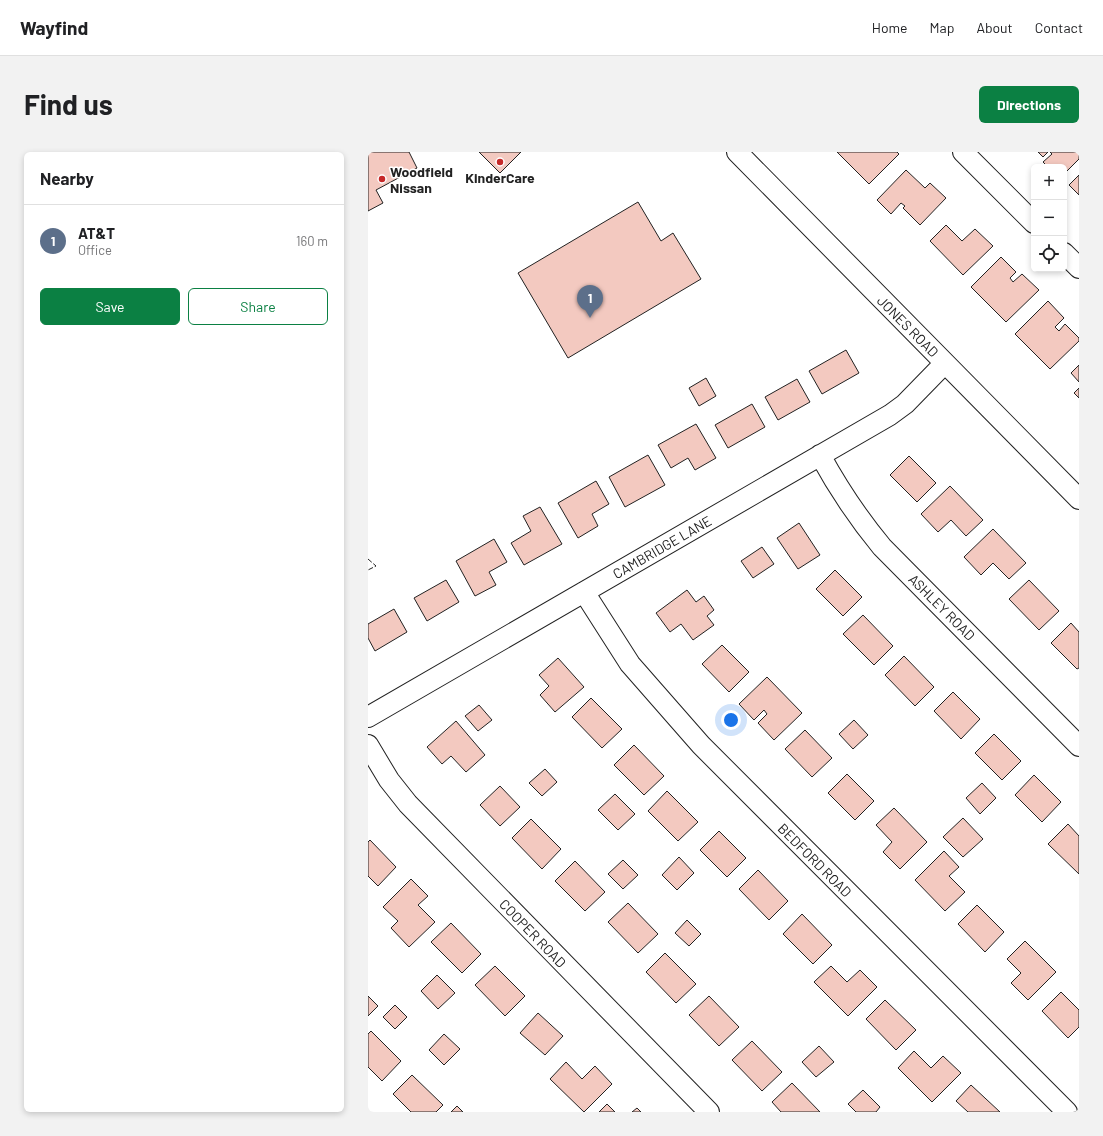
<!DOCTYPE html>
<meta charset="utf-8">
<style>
body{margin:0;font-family:Barlow,sans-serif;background:#f2f2f2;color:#202124}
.controls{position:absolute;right:12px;top:12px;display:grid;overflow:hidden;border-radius:6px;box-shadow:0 2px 6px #0003}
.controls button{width:36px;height:36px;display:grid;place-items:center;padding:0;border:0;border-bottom:1px solid #e0e0e0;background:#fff;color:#202124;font:20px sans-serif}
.you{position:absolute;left:363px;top:568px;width:14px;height:14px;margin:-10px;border:3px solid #fff;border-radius:50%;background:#1a73e8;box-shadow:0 0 0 6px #1a73e833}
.badge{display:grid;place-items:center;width:26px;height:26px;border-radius:50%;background:#0b8043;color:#fff;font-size:13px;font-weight:700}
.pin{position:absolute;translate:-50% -33px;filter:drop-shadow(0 1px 2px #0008)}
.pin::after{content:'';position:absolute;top:21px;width:14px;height:12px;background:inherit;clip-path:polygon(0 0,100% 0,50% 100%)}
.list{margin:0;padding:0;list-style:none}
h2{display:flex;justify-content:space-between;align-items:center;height:52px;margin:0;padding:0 16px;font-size:17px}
h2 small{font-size:13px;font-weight:400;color:#757577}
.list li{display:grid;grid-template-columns:26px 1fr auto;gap:12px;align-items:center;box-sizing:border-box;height:72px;padding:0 16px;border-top:1px solid #e0e0e0}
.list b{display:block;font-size:15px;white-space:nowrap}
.list p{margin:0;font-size:13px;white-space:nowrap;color:#757577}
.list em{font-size:13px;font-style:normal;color:#757577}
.actions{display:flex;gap:8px;padding:12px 16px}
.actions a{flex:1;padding:9px 0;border:1px solid #0b8043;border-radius:6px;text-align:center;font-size:14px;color:#0b8043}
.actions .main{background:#0b8043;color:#fff}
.icon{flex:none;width:22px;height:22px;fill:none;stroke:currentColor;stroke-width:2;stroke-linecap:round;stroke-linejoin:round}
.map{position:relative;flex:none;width:711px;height:960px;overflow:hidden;border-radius:6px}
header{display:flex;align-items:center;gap:24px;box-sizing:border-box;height:56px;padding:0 20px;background:#fff;border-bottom:1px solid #e0e0e0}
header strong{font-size:19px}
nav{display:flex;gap:22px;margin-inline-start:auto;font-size:14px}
.intro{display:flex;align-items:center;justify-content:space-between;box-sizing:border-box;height:96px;padding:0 24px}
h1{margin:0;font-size:28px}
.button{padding:10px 18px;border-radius:6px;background:#0b8043;color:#fff;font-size:14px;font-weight:700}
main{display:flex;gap:24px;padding:0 24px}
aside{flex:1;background:#fff;border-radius:6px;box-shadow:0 2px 6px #0003}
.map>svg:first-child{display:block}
.building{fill:#f3c9c0;stroke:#222}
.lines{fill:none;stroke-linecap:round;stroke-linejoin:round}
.minor-casing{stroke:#222;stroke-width:22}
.minor{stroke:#fff;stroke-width:20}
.fence{stroke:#222;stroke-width:1;stroke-dasharray:5 2;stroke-linecap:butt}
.poi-dot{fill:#c62828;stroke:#fff;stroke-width:1.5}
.labels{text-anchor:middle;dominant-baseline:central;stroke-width:3;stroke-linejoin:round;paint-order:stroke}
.poi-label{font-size:14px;font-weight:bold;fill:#222;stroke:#fff;text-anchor:start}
.street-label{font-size:14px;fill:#222;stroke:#fff}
</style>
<header>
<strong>Wayfind</strong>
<nav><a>Home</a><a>Map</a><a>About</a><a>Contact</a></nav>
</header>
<div class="intro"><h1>Find us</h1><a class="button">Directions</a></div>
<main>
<aside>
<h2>Nearby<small></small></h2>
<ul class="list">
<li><span class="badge" style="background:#5c6f8a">1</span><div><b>AT&amp;T</b><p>Office</p></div><em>160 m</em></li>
</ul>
<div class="actions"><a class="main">Save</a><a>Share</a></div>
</aside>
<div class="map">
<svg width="711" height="960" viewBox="0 0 711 960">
<rect width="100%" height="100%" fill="#fff"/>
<path class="building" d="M0,0H41L49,16L8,38L15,51L0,59Z
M111,0H153L132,21Z
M469,0H529L531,2L501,32Z
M670,0H680L675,5Z
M682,0H711V7L696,22V15H680L675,10L684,2Z
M538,18L557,36L562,31L578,46L552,73L535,56L537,54L533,51L523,62L509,48Z
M711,23V43L701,33Z
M270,50L293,89L305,81L333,127L200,206L150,121Z
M578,73L594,89L607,77L625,94L595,123L562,89Z
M633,105L648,120L642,126L645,130L654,122L671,138L638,170L603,135Z
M680,149L696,166L687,175L691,179L697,172L711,186V189L682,217L647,182Z
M478,198L491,221L454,242L441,219Z
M711,213V230L703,221Z
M338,226L348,244L331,254L321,236Z
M429,227L442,250L410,268L397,245Z
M711,236V246L706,241Z
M384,252L397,275L360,296L347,273Z
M328,272L348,306L327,318L320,306L303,316L290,293Z
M280,303L297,333L257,355L241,325Z
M541,304L568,331L549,350L522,323Z
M228,329L241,352L224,362L230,374L210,386L190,351Z
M582,334L615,368L598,384L583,368L570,380L553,362Z
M172,355L194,392L156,413L143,391L163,379L155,364Z
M431,371L452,403L430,417L409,386Z
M625,377L658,411L641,427L625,411L613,423L596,405Z
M126,387L139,410L121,420L128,433L107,444L88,409Z
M394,395L406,412L385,426L373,409Z
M467,418L494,445L475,464L448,437Z
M78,428L91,450L59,469L46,446Z
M661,428L691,459L671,478L641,447Z
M319,438L328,450L336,444L346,458L339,464L346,473L325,488L313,472L302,480L288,461Z
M26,457L39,480L7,499L0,486V472Z
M495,463L525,494L506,513L475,482Z
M703,471L711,480V516L709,517L683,491Z
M354,493L381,520L361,540L334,512Z
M536,504L566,535L547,554L517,523Z
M190,506L216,535L187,560L172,543L181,534L171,523Z
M399,525L434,561L406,588L390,571L399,562L396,558L386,568L371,552Z
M585,540L612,567L593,587L566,559Z
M223,546L254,577L234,596L204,565Z
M111,553L124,568L110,579L97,564Z
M486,568L500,583L485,597L471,582Z
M88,569L117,603L98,620L83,604L74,612L59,595Z
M437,578L464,606L444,625L417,597Z
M626,582L653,609L634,628L607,601Z
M266,593L296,624L276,643L246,613Z
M177,617L189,630L174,644L161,631Z
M479,622L506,649L487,668L460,641Z
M666,623L693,650L674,670L647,643Z
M614,631L628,646L612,662L598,646Z
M132,634L152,655L132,674L112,653Z
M299,639L330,670L310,689L280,659Z
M247,642L267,662L250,678L230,658Z
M526,656L559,690L532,717L515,700L524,690L508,673Z
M595,666L615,687L595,705L575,685Z
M163,667L193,697L174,717L144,686Z
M700,672L711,684V722L680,692Z
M351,679L378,706L359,725L332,698Z
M2,688L28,715L10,734L0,724V690Z
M576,699L591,715L581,724L597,740L577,759L547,728Z
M311,705L326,721L309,738L294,723Z
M255,708L270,723L255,737L240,722Z
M207,709L237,740L217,759L187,729Z
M390,718L420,749L401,768L371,737Z
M43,727L60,744L50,753L67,770L41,795L23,776L30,769L15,755Z
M260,751L290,782L270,801L240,770Z
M609,753L636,780L617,800L590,772Z
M434,762L464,793L445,812L415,782Z
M319,768L333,782L321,794L307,781Z
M83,771L113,802L94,821L63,790Z
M657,789L688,820L660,848L643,831L653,821L639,807Z
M297,801L328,832L308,851L278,820Z
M127,814L157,844L137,864L107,833Z
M463,814L479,830L492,818L509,835L480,864L446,830Z
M69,823L87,841L70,857L53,839Z
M693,840L711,858V875L700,886L674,859Z
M0,844L10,854L0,864Z
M341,844L371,875L351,894L321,863Z
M517,848L548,878L528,898L498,867Z
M27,853L39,865L27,877L15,865Z
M170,861L195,884L177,903L152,881Z
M3,879L33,909L14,929L0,915V882Z
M76,882L92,897L76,913L61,898Z
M384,889L414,920L394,939L364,908Z
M451,894L466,910L448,925L434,910Z
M546,899L563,916L575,904L593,921L564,950L530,916Z
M198,910L214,927L227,914L244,932L216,960L182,927Z
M44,923L75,953L68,960H43L25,942Z
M424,931L452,960H413L404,950Z
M603,933L632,960H600L588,949Z
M495,938L512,955L508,960H488L480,952Z
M239,952L247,960H231Z
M89,954L95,960H83Z
M269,956L273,960H264Z"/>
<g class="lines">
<defs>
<path id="minor" d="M369,0L711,347
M595,0L666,71
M696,101L711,116
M452,303C470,336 490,366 514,395L711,594
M216,440L262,512L333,593L699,960
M0,565L522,263L537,252L577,211
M0,593L21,628L40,652L341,960"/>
</defs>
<use href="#minor" class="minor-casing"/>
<use href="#minor" class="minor"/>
<path class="fence" d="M0,407L8,414L0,418"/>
</g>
<g class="poi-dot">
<circle cx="132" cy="10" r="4"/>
<circle cx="14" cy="27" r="4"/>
</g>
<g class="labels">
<g class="poi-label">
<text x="22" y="19">Woodfield<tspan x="22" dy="16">Nissan</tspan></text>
<text x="132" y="25" text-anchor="middle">KinderCare</text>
</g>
<g class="street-label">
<text transform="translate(540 174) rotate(45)">JONES ROAD</text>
<text transform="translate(294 395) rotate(-30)">CAMBRIDGE LANE</text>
<text transform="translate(574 455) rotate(45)">ASHLEY ROAD</text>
<text transform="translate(447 708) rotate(45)">BEDFORD ROAD</text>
<text transform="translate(165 781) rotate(46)">COOPER ROAD</text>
</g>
</g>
</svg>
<div class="controls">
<button>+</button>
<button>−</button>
<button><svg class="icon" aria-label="locate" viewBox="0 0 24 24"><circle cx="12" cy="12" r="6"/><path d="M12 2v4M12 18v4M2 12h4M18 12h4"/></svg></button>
</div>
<div class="you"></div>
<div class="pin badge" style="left:222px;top:166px;background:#5c6f8a">1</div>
</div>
</main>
